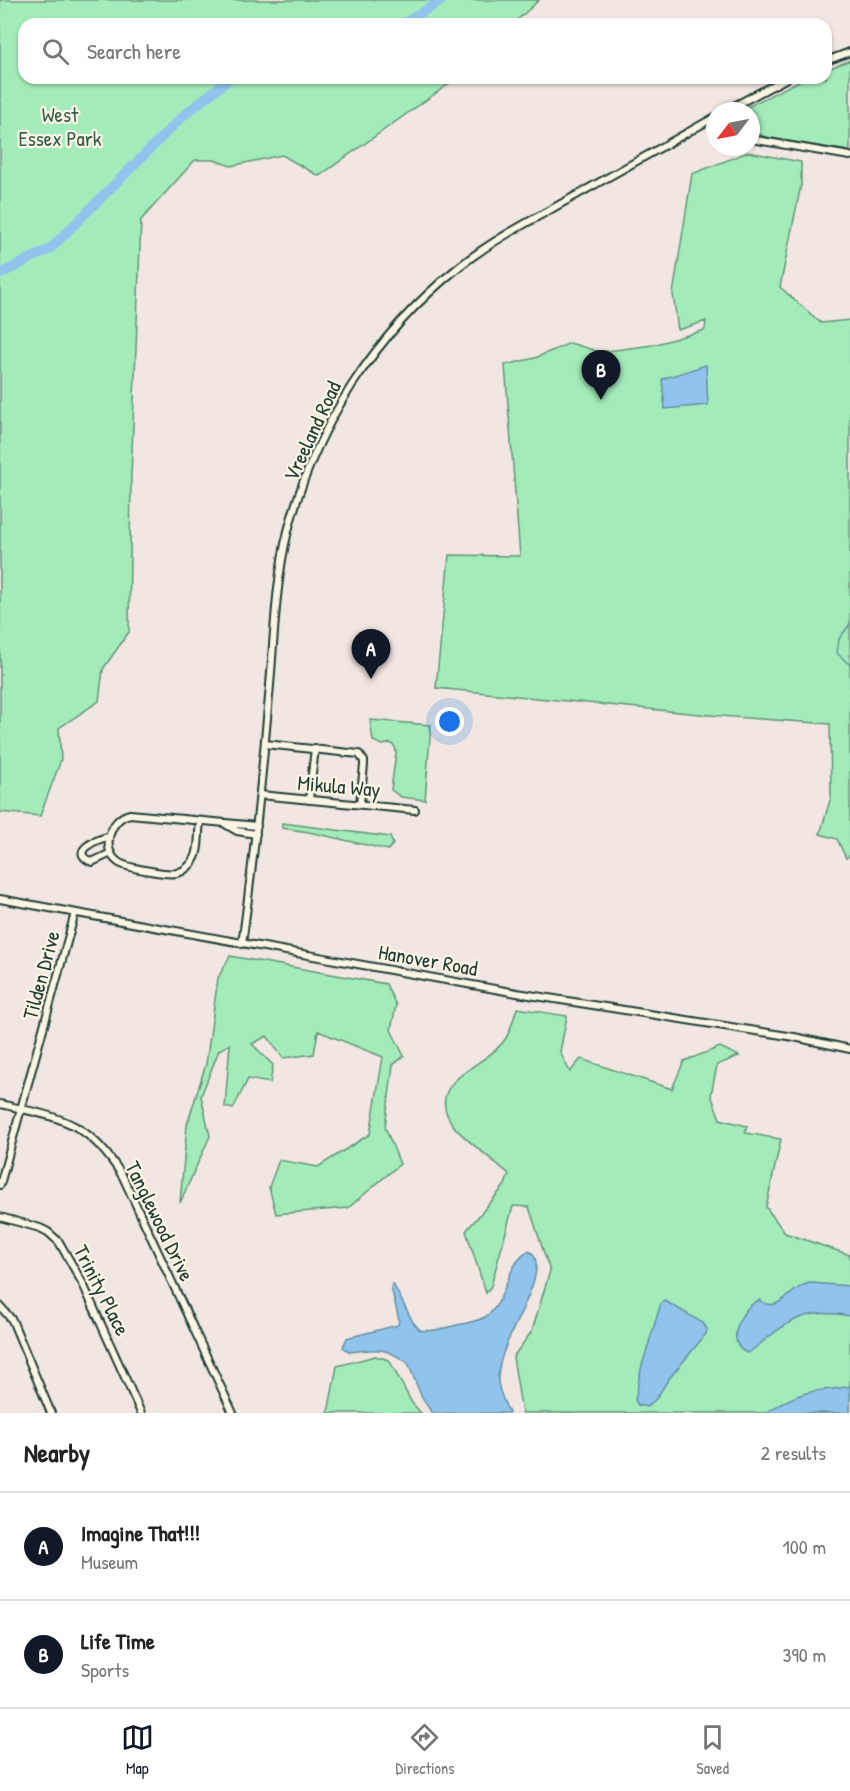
<!DOCTYPE html>
<style>
body{margin:0;font-family:"Patrick Hand",sans-serif;background:#f2f2f2;color:#222}
.compass{position:absolute;left:706px;top:102px;width:54px;height:54px;border-radius:50%;background:#fff;box-shadow:0 2px 4px #0004;rotate:238deg}
.you{position:absolute;left:450px;top:722px;width:21px;height:21px;margin:-15px;border:4px solid #fff;border-radius:50%;background:#1a73e8;box-shadow:0 0 0 9px #1a73e833}
.badge{display:grid;place-items:center;width:39px;height:39px;border-radius:50%;background:#111827;color:#fff;font-size:20px;font-weight:700}
.pin{position:absolute;translate:-50% -50px;filter:drop-shadow(0 2px 3px #0008)}
.pin::after{content:'';position:absolute;top:32px;width:21px;height:18px;background:inherit;clip-path:polygon(0 0,100% 0,50% 100%)}
.list{margin:0;padding:0;list-style:none}
h2{display:flex;justify-content:space-between;align-items:center;height:78px;margin:0;padding:0 24px;font-size:26px}
h2 small{font-size:20px;font-weight:400;color:#767676}
.list li{display:grid;grid-template-columns:39px 1fr auto;gap:18px;align-items:center;box-sizing:border-box;height:108px;padding:0 24px;border-top:2px solid #e0e0e0}
.list b{display:block;font-size:22px;white-space:nowrap}
.list p{margin:0;font-size:20px;white-space:nowrap;color:#767676}
.list em{font-size:20px;font-style:normal;color:#767676}
.icon{flex:none;width:33px;height:33px;fill:none;stroke:currentColor;stroke-width:2;stroke-linecap:round;stroke-linejoin:round}
.map{position:relative;flex:none;width:850px;height:1413px;overflow:hidden}
.search{position:absolute;background:#fff;box-shadow:0 2px 4px #0004;left:18px;right:18px;top:18px;height:66px;display:flex;align-items:center;gap:15px;box-sizing:border-box;padding:0 21px;border-radius:18px;color:#767676;font-size:22px}
.sheet{height:294px;background:#fff}
nav{display:flex;justify-content:space-around;align-items:center;box-sizing:border-box;height:84px;border-top:2px solid #e0e0e0;background:#fff;font-size:16px;color:#767676}
nav a{display:grid;justify-items:center;gap:3px}
nav .on{color:#111827}
.map>svg:first-child{display:block}
.green{fill:#a3ecba;stroke:#619477;stroke-width:1.5}
.water{fill:#90c4ed;stroke:#638ea3;stroke-width:1.5}
.lines{fill:none;stroke-linecap:round;stroke-linejoin:round}
.stream{stroke:#638ea3;stroke-width:1.5}
.river{stroke:#90c4ed;stroke-width:10}
.minor-casing{stroke:#1f3d34;stroke-width:10}
.minor{stroke:#fcf5e5;stroke-width:6}
.labels{text-anchor:middle;dominant-baseline:central;stroke-width:4.5;stroke-linejoin:round;paint-order:stroke}
.park-label{font-size:21px;fill:#39604f;stroke:#fcf5e5}
.street-label{font-size:21px;fill:#1f3d34;stroke:#fcf5e5}
</style>
<div class="map">
<svg width="850" height="1413" viewBox="0 0 850 1413">
<rect width="100%" height="100%" fill="#f1e6e2"/>
<filter id="ink" filterUnits="userSpaceOnUse"><feTurbulence type="fractalNoise" baseFrequency=".0167" numOctaves="2"/><feDisplacementMap in="SourceGraphic" scale="12" xChannelSelector="R" yChannelSelector="G"/><feConvolveMatrix kernelMatrix="1 2 1 2 8 2 1 2 1" color-interpolation-filters="sRGB"/></filter>
<g filter="url(#ink)">
<path class="green" d="M0,0H539L513,24H24V78H457L319,176L282,155L231,166L214,160H195L141,220L131,476L129,632L103,669L99,701L59,728L61,760L40,816L0,812Z
M850,60V151L767,138L751,130V111H743L747,107L805,78H826V70Z
M748,152L801,162V185L780,287L821,323L850,320V855L846,858L837,839L820,834L831,797L830,724L720,716L436,688L449,555L520,556L505,365L535,358L570,343L600,352L653,345L705,330L706,321L678,330L673,294L692,174Z
M370,720L431,725L425,800L401,797L391,790L396,753L395,747L391,743L383,745L373,741Z
M282,823L390,837L393,844L388,850L309,832L282,828Z
M230,956L386,984L396,1005L391,1030L404,1056L393,1065L385,1127L400,1164L348,1208L276,1214L269,1187L279,1160L318,1167L370,1134L383,1057L318,1031L314,1054L283,1058L267,1036L252,1044L273,1065L270,1083L248,1079L233,1109L225,1107L230,1044L219,1050L201,1096L210,1136L180,1203L187,1125L206,1064L218,978Z
M517,1008L567,1016L560,1052L570,1072L581,1059L672,1089L684,1061L720,1047L739,1056L717,1065L711,1095L720,1119L747,1126L745,1133L781,1139L766,1207L785,1233L850,1255V1413H522L513,1357L532,1331L550,1271L529,1207L513,1206L491,1286L486,1293L466,1231L505,1185L509,1174C495,1161 463,1139 453,1125C421,1080 488,1067 506,1038C511,1030 514,1017 517,1008Z
M375,1356L389,1360L412,1403L421,1413H328L337,1366Z"/>
<path class="water" d="M706,365L708,405L665,409L662,379Z
M529,1251C551,1262 516,1320 510,1336C504,1350 497,1367 498,1382C499,1392 505,1404 509,1413H432L422,1398L408,1363C384,1347 379,1348 350,1352L343,1347L347,1338L398,1325L399,1320L391,1287L393,1284L413,1322L420,1330C433,1332 444,1328 457,1325C466,1323 476,1322 485,1317C508,1303 504,1265 529,1251Z
M810,1283L850,1286V1316C801,1307 787,1323 751,1351L747,1353C723,1343 742,1305 760,1300C778,1316 792,1285 810,1283Z
M665,1301L703,1323L707,1329L706,1334L668,1380L656,1399L647,1407L638,1405L635,1400L641,1369L661,1303Z
M850,1386V1413H766C778,1405 791,1397 806,1393C820,1389 835,1390 850,1386Z"/>
<g class="lines">
<path class="stream" d="M850,624L839,639L837,653L850,665"/>
<path class="river" d="M403,24L442,0
M0,274L50,249L183,116L230,78"/>
<defs>
<path id="minor" d="M826,61L850,52
M725,111L787,78
M751,139L850,156
M265,744L359,754L364,761V765L360,804
M260,795L415,810
M309,800L315,748
M200,822C198,833 200,849 195,858C191,865 185,871 177,873C168,875 126,868 118,862C100,849 110,818 130,814L257,826
M225,824L237,831L256,834
M109,837C98,838 67,852 92,862L111,853
M0,899L517,993L794,1037L850,1049
M242,944C253,865 261,786 268,707C274,650 274,587 288,531C315,426 375,334 460,266C493,240 530,221 566,201C616,173 665,145 715,117
M0,1104C61,1118 88,1120 123,1177L233,1413
M0,1185L75,913
M0,1217L40,1228L48,1232L59,1242L83,1284L141,1413
M0,1306L12,1320L51,1413"/>
</defs>
<use href="#minor" class="minor-casing"/>
<use href="#minor" class="minor"/>
</g>
</g>
<g class="labels">
<g class="park-label">
<text x="60" y="114">West<tspan x="60" dy="24">Essex Park</tspan></text>
</g>
<g class="street-label">
<text transform="translate(312 431) rotate(-65)">Vreeland Road</text>
<text transform="translate(339 786) rotate(5)">Mikula Way</text>
<text transform="translate(428 960) rotate(10)">Hanover Road</text>
<text transform="translate(41 975) rotate(-75)">Tilden Drive</text>
<text transform="translate(160 1221) rotate(64)">Tanglewood Drive</text>
<text transform="translate(102 1290) rotate(63)">Trinity Place</text>
</g>
</g>
</svg>
<svg class="compass" viewBox="-18 -18 36 36"><path d="M0-13l5 13h-10z" fill="#e53935"/><path d="M0 13l5-13h-10z" fill="#767676"/></svg>
<div class="you"></div>
<div class="pin badge" style="left:371px;top:679px">A</div>
<div class="pin badge" style="left:601px;top:400px">B</div>
<div class="search"><svg class="icon" aria-label="search" viewBox="0 0 24 24"><circle cx="10" cy="10" r="6"/><path d="M15 15l6 6"/></svg>Search here</div>
</div>
<section class="sheet">
<h2>Nearby<small>2 results</small></h2>
<ul class="list">
<li><span class="badge">A</span><div><b>Imagine That!!!</b><p>Museum</p></div><em>100 m</em></li>
<li><span class="badge">B</span><div><b>Life Time</b><p>Sports</p></div><em>390 m</em></li>
</ul>
</section>
<nav>
<a class="on"><svg class="icon" aria-label="map" viewBox="0 0 24 24"><path d="M3 6l6-2 6 2 6-2v14l-6 2-6-2-6 2zM9 4v14M15 6v14"/></svg>Map</a>
<a><svg class="icon" aria-label="directions" viewBox="0 0 24 24"><path d="M12 3l9 9-9 9-9-9zM9 14v-3h6M13 9l2 2-2 2"/></svg>Directions</a>
<a><svg class="icon" aria-label="saved" viewBox="0 0 24 24"><path d="M7 4h10v16l-5-4-5 4z"/></svg>Saved</a>
</nav>
